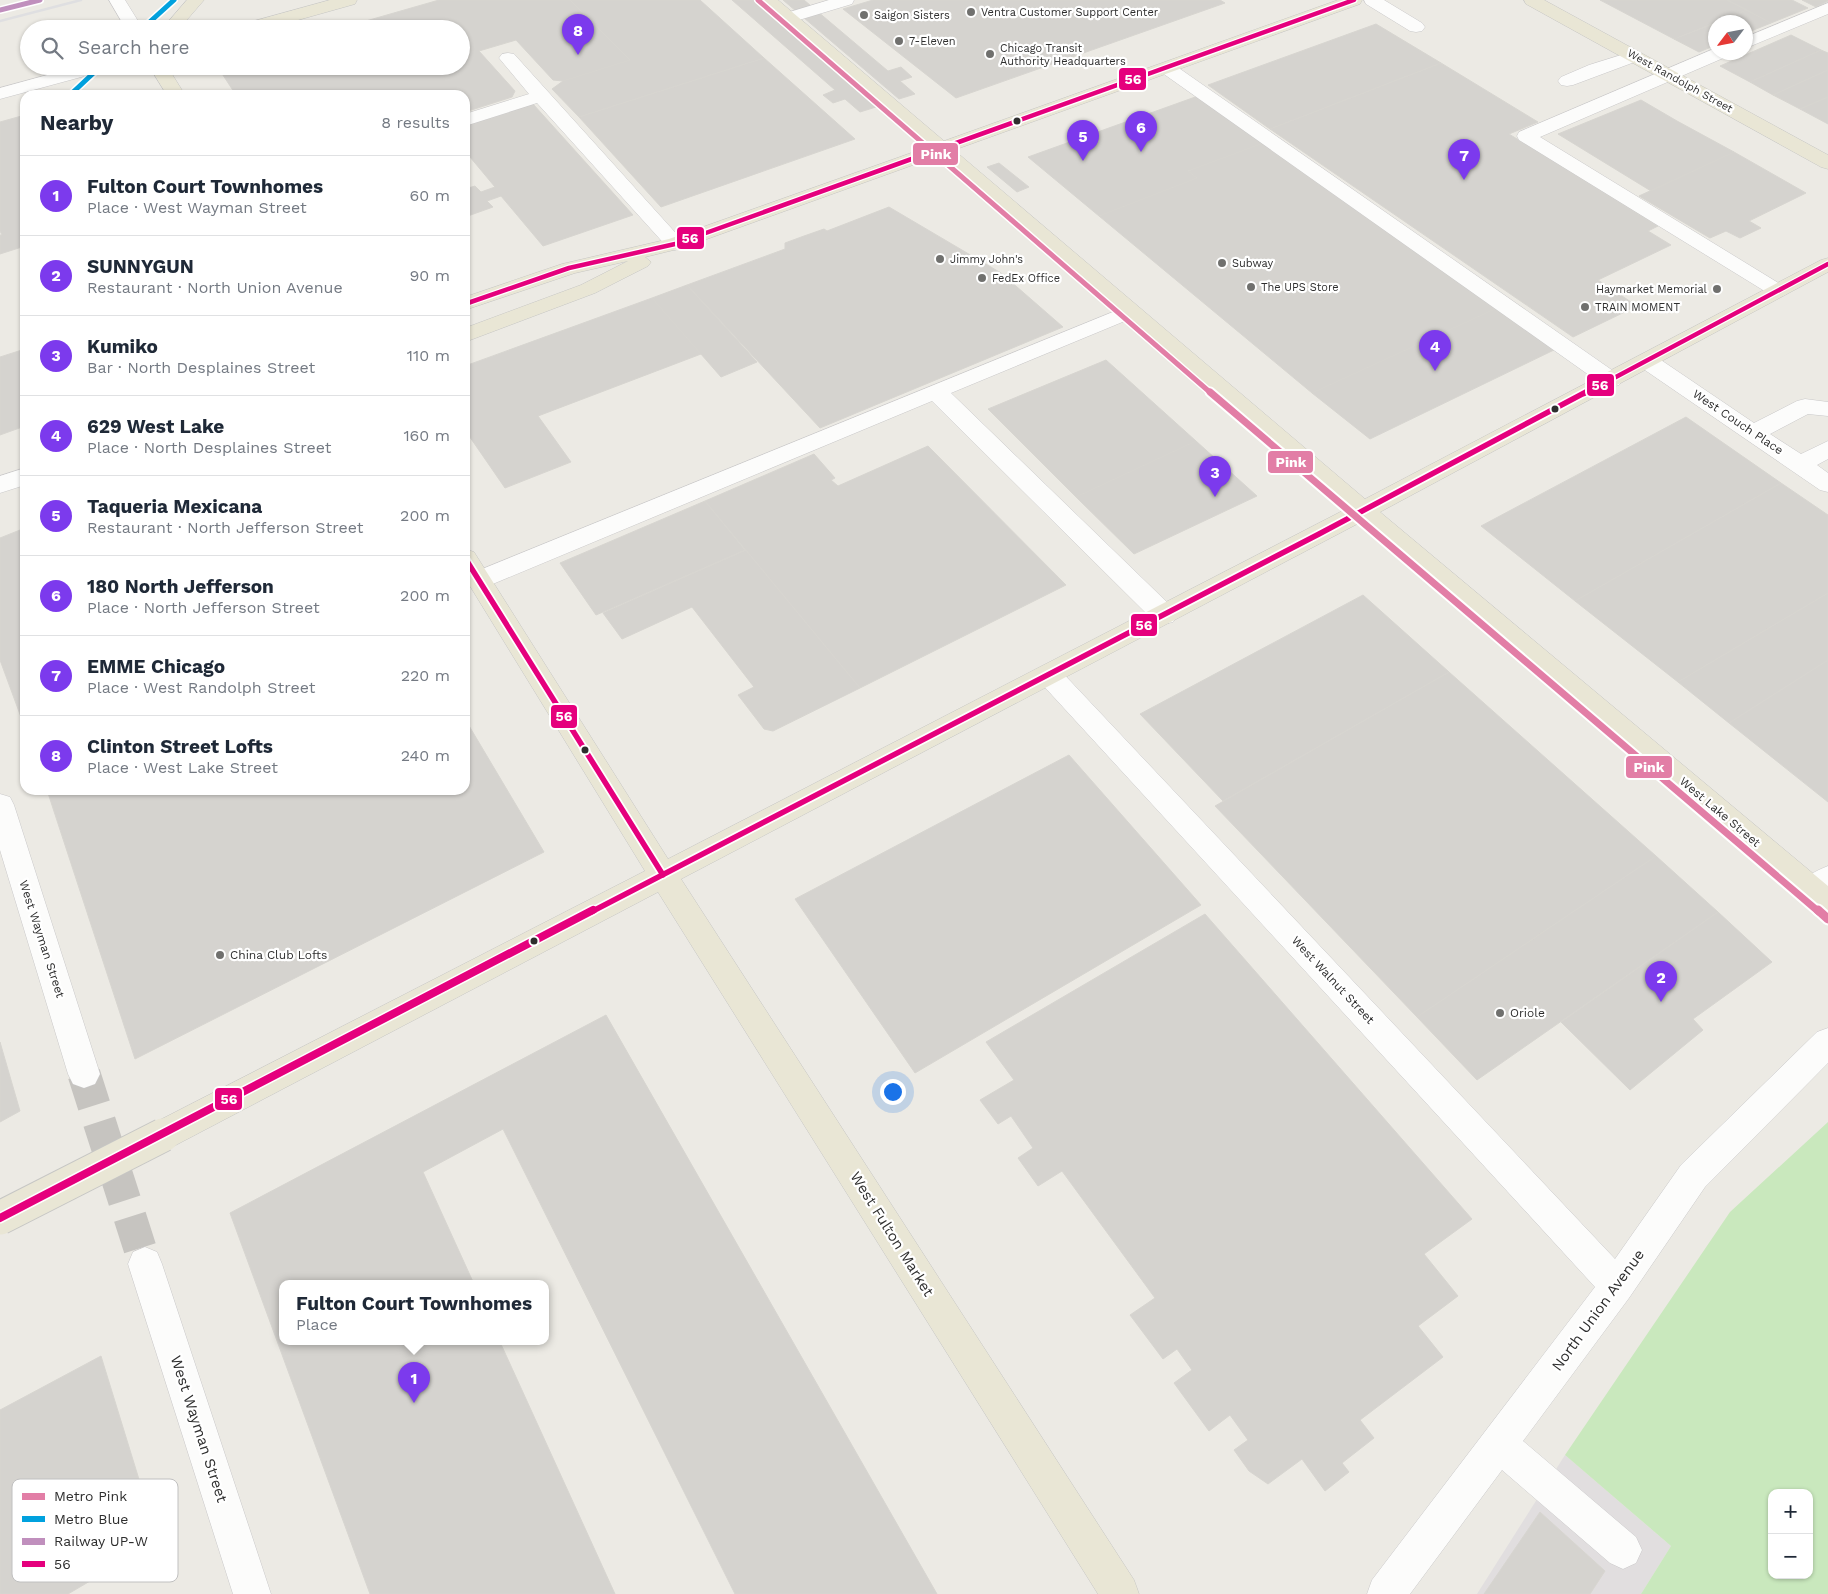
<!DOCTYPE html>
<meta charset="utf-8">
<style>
body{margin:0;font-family:"Work Sans",sans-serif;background:#f2f2f3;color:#1f2937}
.controls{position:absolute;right:15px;bottom:15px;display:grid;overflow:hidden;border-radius:10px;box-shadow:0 1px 4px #0004}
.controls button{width:45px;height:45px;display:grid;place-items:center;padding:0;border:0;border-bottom:1px solid #e0e1e3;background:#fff;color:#1f2937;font:25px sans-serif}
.compass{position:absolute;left:1708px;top:15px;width:45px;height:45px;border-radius:50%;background:#fff;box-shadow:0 1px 4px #0004;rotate:238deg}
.you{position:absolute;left:892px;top:1091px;width:18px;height:18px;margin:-12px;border:4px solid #fff;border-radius:50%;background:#1a73e8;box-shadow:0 0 0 8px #1a73e833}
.badge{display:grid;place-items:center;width:32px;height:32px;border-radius:50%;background:#7c3aed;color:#fff;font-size:16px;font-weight:700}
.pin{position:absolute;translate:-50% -41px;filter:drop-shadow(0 1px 2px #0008)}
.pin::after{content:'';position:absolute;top:26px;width:18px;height:15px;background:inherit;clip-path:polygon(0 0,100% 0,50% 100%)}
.popup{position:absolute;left:279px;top:1280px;width:270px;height:65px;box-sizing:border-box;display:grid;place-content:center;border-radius:10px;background:#fff;filter:drop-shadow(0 1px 4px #0005);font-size:16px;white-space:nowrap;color:#747a83}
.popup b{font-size:19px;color:#1f2937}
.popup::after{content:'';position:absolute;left:50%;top:100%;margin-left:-10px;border:10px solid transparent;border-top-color:#fff}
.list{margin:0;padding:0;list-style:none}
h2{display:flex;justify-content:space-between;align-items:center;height:65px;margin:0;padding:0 20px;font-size:21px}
h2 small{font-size:16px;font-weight:400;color:#747a83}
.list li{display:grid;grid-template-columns:32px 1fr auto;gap:15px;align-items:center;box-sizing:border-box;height:80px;padding:0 20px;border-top:1px solid #e0e1e3}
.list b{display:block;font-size:19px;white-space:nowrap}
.list p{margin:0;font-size:16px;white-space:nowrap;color:#747a83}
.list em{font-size:16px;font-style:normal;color:#747a83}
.icon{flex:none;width:28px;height:28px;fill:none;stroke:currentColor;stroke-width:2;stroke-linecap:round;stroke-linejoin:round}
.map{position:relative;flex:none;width:1828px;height:1594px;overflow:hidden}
.search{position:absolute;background:#fff;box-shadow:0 1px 4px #0004;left:20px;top:20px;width:450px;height:55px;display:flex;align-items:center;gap:12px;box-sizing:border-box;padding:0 18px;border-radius:28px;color:#747a83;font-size:19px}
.panel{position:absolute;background:#fff;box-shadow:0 1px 4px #0004;left:20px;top:90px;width:450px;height:705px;border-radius:15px}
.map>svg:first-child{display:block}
.industrial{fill:#e1dedf}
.green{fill:#c9e8bd;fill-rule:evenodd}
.building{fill:#d5d3cf;stroke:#d7d5d0}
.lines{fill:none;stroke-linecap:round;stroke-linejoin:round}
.minor-tunnel{stroke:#c6c4c0;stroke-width:33;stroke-dasharray:33 17;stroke-linecap:butt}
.minor-casing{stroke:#c9c8c9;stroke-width:1}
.major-casing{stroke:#c6c6c4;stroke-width:1}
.minor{fill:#fcfcfb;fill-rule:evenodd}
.major{fill:#e9e6d5;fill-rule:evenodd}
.rail{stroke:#dfdfe1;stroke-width:2.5}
.major-bridge-casing{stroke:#c6c6c4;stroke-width:35;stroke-linecap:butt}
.major-bridge{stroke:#e9e6d5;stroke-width:33}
.bus-1-far2-casing{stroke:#fff;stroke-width:7}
.bus-1-far1-casing{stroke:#fff;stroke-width:9}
.bus-1-casing{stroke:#fff;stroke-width:11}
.bus-1-far2{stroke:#e5007d;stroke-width:4.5}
.bus-1-far1{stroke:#e5007d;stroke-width:5.5}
.bus-1{stroke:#e5007d;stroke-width:8}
.rail-1-casing{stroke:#fff;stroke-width:8}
.rail-1{stroke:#c08fbd;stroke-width:5}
.metro-1-far2-casing{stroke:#fff;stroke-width:8}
.metro-1-far1-casing{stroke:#fff;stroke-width:11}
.metro-1-casing{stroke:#fff;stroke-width:13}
.metro-2-casing{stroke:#fff;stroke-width:8}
.metro-1-far2{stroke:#e27ea6;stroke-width:5}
.metro-1-far1{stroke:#e27ea6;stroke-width:7}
.metro-1{stroke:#e27ea6;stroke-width:9}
.metro-2{stroke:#00a1de;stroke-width:5}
.poi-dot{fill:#70706e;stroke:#fff;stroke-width:2}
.bus-dot{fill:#2e2e2e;stroke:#fff;stroke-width:2}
.labels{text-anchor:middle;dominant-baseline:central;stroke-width:4.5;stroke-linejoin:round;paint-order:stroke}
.far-poi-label{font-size:11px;fill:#2e2e2e;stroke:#fff;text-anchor:start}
.far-street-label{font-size:11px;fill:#2e2e2e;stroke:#fff}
.street-label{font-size:12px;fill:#2e2e2e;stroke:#fff}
.poi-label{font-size:12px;fill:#2e2e2e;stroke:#fff;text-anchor:start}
.near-street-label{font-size:15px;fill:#2e2e2e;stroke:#fff}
.key{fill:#fff;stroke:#c0c0c0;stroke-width:1}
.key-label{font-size:14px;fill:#2e2e2e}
.line-badge{stroke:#fff;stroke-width:2}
.badge-label{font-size:14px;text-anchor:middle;font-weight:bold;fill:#fff}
</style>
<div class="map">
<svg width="1828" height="1594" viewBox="0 0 1828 1594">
<rect width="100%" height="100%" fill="#eceae4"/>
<path class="industrial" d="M1565,1455L1671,1546L1641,1594H1477Z"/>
<path class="green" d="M1828,1122V1594H1641L1671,1546L1565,1455L1730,1212ZM1772,1493H1809V1575H1772Z"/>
<path class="building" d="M439,0H570L630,60L563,81L553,80L516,40L479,51L515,91L512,97L465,112V95H236L217,66H461V29H338Z
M570,0H700L764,58L579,117L552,89L563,81L630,60Z
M732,0H753L876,107L860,112L845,99L833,103L823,95L835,90Z
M783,0H804L888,71L901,67L912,77L900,81L915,94L899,99Z
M873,0H1220L1225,3L956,98L843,9Z
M1600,0H1727L1747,10L1674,39Z
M1727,0H1792L1808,8L1771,23Z
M1802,0H1828V1L1816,7Z
M1747,10L1771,23L1746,33V22H1716Z
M1716,23V45L1699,52L1674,39Z
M1376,24L1441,63L1270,129L1208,85Z
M1791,35L1821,50L1750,82L1720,66Z
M1821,50L1828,53V70L1773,95L1750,82Z
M764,58L855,139L661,207L579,117Z
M1441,63L1538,122L1509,134L1658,226L1648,231L1671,245L1598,280L1637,306L1573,337L1270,129Z
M1828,70V97L1800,109L1773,95Z
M1198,96L1263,143L1188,171L1197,178L1099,216L1028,157Z
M1828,97V124L1800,109Z
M1641,100L1677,121L1734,152L1651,191L1558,134Z
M533,104L633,215L543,246L501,196L487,201L493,207L465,217V189L475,186L481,192L495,187L465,151V125Z
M25,115V246L0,254V235H2L0,231V122Z
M1263,143L1497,308L1312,393L1099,216L1197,178L1188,171Z
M1734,152L1806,193L1749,221L1761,228L1740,238L1726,231L1710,238L1639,196Z
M999,163L1029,187L1017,192L987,167Z
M889,207L1001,273L1063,327L820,428L687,285L785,249V243L804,236L824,229L827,231Z
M687,285L757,362L721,377L652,298Z
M652,298L701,354L538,416L571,462L505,488L465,430V366Z
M1497,308L1556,349L1370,439L1312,393Z
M25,349V426L0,435V357Z
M1106,360L1196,441L1076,497L988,409Z
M1686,417L1781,483L1575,601L1481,526Z
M1196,441L1257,496L1134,554L1076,497Z
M928,446L1066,585L860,688L705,501L814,454L835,478L831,480L838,486Z
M1781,483L1828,515V593L1678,682L1575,601Z
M705,501L745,550L596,615L560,563Z
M25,528V728L0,660V538Z
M746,550L860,688L773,731L764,729L738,695L754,687L692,607L622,639L603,613Z
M1828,593V660L1729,723L1678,682Z
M1363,595L1449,672L1223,801L1140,714Z
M1828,660V802L1729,723Z
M1449,672L1656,856L1417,1017L1215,806Z
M465,719L544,852L135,1059L47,790H465Z
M1069,755L1201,905L915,1073L795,899Z
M1656,856L1718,912L1477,1080L1417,1017Z
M1718,912L1772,962L1693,1019L1703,1030L1630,1090L1561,1022Z
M1205,914L1472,1219L1424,1254L1458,1296L1418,1326L1443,1357L1360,1420L1374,1438L1342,1463L1349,1472L1325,1491L1302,1459L1268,1484L1249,1471L1234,1450L1248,1440L1230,1415L1209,1431L1174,1383L1192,1370L1177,1349L1163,1359L1130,1315L1155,1298L1062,1171L1038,1186L1018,1158L1033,1148L1011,1116L998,1124L980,1100L1014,1080L986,1042Z
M606,1015L937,1594H735L503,1129L423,1172L474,1284H283V1342H500L615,1594H370L230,1213Z
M0,1042L20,1111L0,1122Z
M101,1356L158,1541L68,1594H0V1410Z
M1540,1512L1605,1571L1590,1594H1484Z"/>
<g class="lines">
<path class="minor-tunnel" d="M84,1074L145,1264"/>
<defs>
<path id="minor" d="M109,0H125L143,29H126Z
M829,0H854L852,4L789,23L783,22L781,18L783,14Z
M1364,0H1384L1422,23L1425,27L1422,31L1416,32L1410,31L1366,4Z
M1828,3V14L1746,48V37Z
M1716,48V52H1730L1728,56L1540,137L1785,287L1788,291L1785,295L1778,297L1771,295L1519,140L1517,136L1519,132Z
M1634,51L1640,52L1643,56L1640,60L1573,85L1567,86L1561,85L1558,81L1561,77L1589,65Z
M508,53L514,54L682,240L685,244L682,248L675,250L668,248L537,103L465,126V114L529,94L499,58L502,54Z
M1167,63L1173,64L1619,375L1622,380L1619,385L1611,387L1603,385L1161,72L1158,68L1161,64Z
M80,66H110L107,70L0,99V88Z
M1130,305L1137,306L1140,311L1137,316L951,393L1173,608L1177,615L1173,622L1164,624L1155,622L932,401L488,586L479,589L470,586L467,580L470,574Z
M1647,354L1655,356L1754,423L1797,401L1805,399L1828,402V416L1808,414L1770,434L1801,454L1828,441V459L1817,465L1828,473V492L1820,490L1639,366L1636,361L1639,356Z
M25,468V485L0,493V476Z
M1049,665L1058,668L1615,1259L1681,1165L1817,1032L1828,1028V1063L1705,1187L1629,1298L1523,1441L1636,1537L1642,1550L1636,1563L1623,1569L1610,1563L1502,1470L1410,1594H1367L1372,1580L1595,1287L1040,682L1036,675L1040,668Z
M0,794L10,797L14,805L100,1074L95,1084L84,1088L73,1084L68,1074L0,850Z
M1828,866V894L1812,902L1802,899L1798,890C1804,877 1815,871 1828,866Z
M145,1247L157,1252L162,1264L271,1594H233L128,1264L133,1252Z"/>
<path id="major" d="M187,0H204L179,29H162Z
M330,0H357L355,4L266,29H238L240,25Z
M760,0H778L944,141L1338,0H1362L1360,4L954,150L1365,499L1821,260L1828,258V272L1380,512L1828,886V915L1818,912L1361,522L681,879L1134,1580L1139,1594H1098L658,892L174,1146L163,1150L152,1146L147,1135L152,1124L645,871L465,578V549L474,552L668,859L1346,509L938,156L682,248L645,257L651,262L648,266L595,293L465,342V328L581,285L628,261L575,273L465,310V297L562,264L669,239L928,147Z
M1524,0H1544L1828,155V169L1821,167L1526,4Z
M149,66H167L185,95H167Z"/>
</defs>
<use href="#minor" class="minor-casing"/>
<use href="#major" class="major-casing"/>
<use href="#minor" class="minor"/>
<use href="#major" class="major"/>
<path class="rail" d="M0,21L81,0"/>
<defs>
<path id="major-bridge" d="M0,1218L163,1135"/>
</defs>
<use href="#major-bridge" class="major-bridge-casing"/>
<use href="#major-bridge" class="major-bridge"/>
<defs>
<path id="bus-1-far2" d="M465,304L569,268L675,244L1354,0
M1584,394L1828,264"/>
<path id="bus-1-far1" d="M465,558L663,875
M591,912L1319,534L1586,392"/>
<path id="bus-1" d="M0,1218L593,910"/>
</defs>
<use href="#bus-1-far2" class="bus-1-far2-casing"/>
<use href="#bus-1-far1" class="bus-1-far1-casing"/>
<use href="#bus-1" class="bus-1-casing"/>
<use href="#bus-1-far2" class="bus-1-far2"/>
<use href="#bus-1-far1" class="bus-1-far1"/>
<use href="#bus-1" class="bus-1"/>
<defs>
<path id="rail-1" d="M0,10L40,0"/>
</defs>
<use href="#rail-1" class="rail-1-casing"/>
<use href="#rail-1" class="rail-1"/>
<defs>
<path id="metro-1-far2" d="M758,0L1212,394"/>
<path id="metro-1-far1" d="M1210,392L1819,912"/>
<path id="metro-1" d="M1818,910L1828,919"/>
<path id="metro-2" d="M142,29L174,0
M70,95L101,66"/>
</defs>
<use href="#metro-1-far2" class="metro-1-far2-casing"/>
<use href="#metro-1-far1" class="metro-1-far1-casing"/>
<use href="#metro-1" class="metro-1-casing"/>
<use href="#metro-2" class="metro-2-casing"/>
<use href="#metro-1-far2" class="metro-1-far2"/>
<use href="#metro-1-far1" class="metro-1-far1"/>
<use href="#metro-1" class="metro-1"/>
<use href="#metro-2" class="metro-2"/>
</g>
<g class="poi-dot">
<circle cx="971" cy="12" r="5"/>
<circle cx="864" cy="15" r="5"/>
<circle cx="899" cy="41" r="5"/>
<circle cx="990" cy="54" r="5"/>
<circle cx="940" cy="259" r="5"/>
<circle cx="1222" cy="263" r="5"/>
<circle cx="982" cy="278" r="5"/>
<circle cx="1251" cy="287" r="5"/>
<circle cx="1717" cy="289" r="5"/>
<circle cx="1585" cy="307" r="5"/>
<circle cx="220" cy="955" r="5"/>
<circle cx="1500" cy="1013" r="5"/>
</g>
<g class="bus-dot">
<circle cx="1017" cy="121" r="4.5"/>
<circle cx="1555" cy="409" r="4.5"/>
<circle cx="585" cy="750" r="4.5"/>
<circle cx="534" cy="941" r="4.5"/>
</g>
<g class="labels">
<g class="far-poi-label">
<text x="981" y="12">Ventra Customer Support Center</text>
<text x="874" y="15">Saigon Sisters</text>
<text x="909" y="41">7-Eleven</text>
<text x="1000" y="48">Chicago Transit<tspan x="1000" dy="13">Authority Headquarters</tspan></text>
<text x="950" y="259">Jimmy John's</text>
<text x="1232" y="263">Subway</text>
<text x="992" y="278">FedEx Office</text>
<text x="1261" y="287">The UPS Store</text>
<text x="1707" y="289" text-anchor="end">Haymarket Memorial</text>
<text x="1595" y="307">TRAIN MOMENT</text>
</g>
<g class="far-street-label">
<text transform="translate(1680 81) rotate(29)">West Randolph Street</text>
</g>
<g class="street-label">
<text transform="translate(1738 422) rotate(34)">West Couch Place</text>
<text transform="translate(1720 812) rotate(40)">West Lake Street</text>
<text transform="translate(42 939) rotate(72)">West Wayman Street</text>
<text transform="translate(1333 980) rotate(47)">West Walnut Street</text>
</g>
<g class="poi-label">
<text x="230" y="955">China Club Lofts</text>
<text x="1510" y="1013">Oriole</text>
</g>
<g class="near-street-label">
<text transform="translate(892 1234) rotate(58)">West Fulton Market</text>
<text transform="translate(1598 1310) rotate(-54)">North Union Avenue</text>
<text transform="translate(199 1429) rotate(72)">West Wayman Street</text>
</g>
</g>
<rect x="12" y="1479" width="166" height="103" rx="8" class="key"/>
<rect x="22" y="1493" width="23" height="7" fill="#e27ea6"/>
<rect x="22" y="1516" width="23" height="6" fill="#00a1de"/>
<rect x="22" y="1538" width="23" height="7" fill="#c08fbd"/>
<rect x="22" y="1561" width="23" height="6" fill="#e5007d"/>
<g class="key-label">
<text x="54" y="1501">Metro Pink</text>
<text x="54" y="1524">Metro Blue</text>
<text x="54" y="1546">Railway UP-W</text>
<text x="54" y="1569">56</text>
</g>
<g class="line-badge">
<rect x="1118" y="67" width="29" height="24" rx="5" fill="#e5007d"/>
<rect x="912" y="142" width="47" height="24" rx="5" fill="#e27ea6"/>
<rect x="676" y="226" width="29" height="24" rx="5" fill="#e5007d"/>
<rect x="1586" y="373" width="29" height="24" rx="5" fill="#e5007d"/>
<rect x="1267" y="450" width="47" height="24" rx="5" fill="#e27ea6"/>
<rect x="1130" y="613" width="28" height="24" rx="5" fill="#e5007d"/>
<rect x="550" y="704" width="28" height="25" rx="5" fill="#e5007d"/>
<rect x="1625" y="755" width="48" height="24" rx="5" fill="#e27ea6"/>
<rect x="214" y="1087" width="29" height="24" rx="5" fill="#e5007d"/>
</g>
<g class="badge-label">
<text x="1133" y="84">56</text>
<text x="936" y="159">Pink</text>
<text x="690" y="243">56</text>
<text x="1600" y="390">56</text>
<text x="1291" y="467">Pink</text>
<text x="1144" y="630">56</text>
<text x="564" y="721">56</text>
<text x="1649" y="772">Pink</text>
<text x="229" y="1104">56</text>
</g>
</svg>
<div class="controls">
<button>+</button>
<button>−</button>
</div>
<svg class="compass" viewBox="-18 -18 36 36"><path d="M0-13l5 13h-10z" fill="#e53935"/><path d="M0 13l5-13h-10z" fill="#747a83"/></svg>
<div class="you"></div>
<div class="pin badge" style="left:414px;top:1403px">1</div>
<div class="popup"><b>Fulton Court Townhomes</b>Place</div>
<div class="pin badge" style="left:1661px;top:1002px">2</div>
<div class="pin badge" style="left:1215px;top:497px">3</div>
<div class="pin badge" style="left:1435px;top:371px">4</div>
<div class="pin badge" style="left:1083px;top:161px">5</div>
<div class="pin badge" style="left:1141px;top:152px">6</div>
<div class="pin badge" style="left:1464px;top:180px">7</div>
<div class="pin badge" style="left:578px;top:55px">8</div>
<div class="search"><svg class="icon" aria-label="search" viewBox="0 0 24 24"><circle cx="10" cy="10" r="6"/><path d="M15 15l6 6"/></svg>Search here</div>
<section class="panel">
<h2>Nearby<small>8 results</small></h2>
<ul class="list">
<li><span class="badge">1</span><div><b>Fulton Court Townhomes</b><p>Place · West Wayman Street</p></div><em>60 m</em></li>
<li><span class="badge">2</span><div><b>SUNNYGUN</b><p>Restaurant · North Union Avenue</p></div><em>90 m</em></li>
<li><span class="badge">3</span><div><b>Kumiko</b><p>Bar · North Desplaines Street</p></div><em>110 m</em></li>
<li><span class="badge">4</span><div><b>629 West Lake</b><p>Place · North Desplaines Street</p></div><em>160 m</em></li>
<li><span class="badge">5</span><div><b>Taqueria Mexicana</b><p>Restaurant · North Jefferson Street</p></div><em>200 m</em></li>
<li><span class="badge">6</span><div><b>180 North Jefferson</b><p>Place · North Jefferson Street</p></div><em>200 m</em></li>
<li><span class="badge">7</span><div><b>EMME Chicago</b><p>Place · West Randolph Street</p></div><em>220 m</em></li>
<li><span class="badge">8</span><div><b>Clinton Street Lofts</b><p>Place · West Lake Street</p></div><em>240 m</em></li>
</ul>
</section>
</div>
